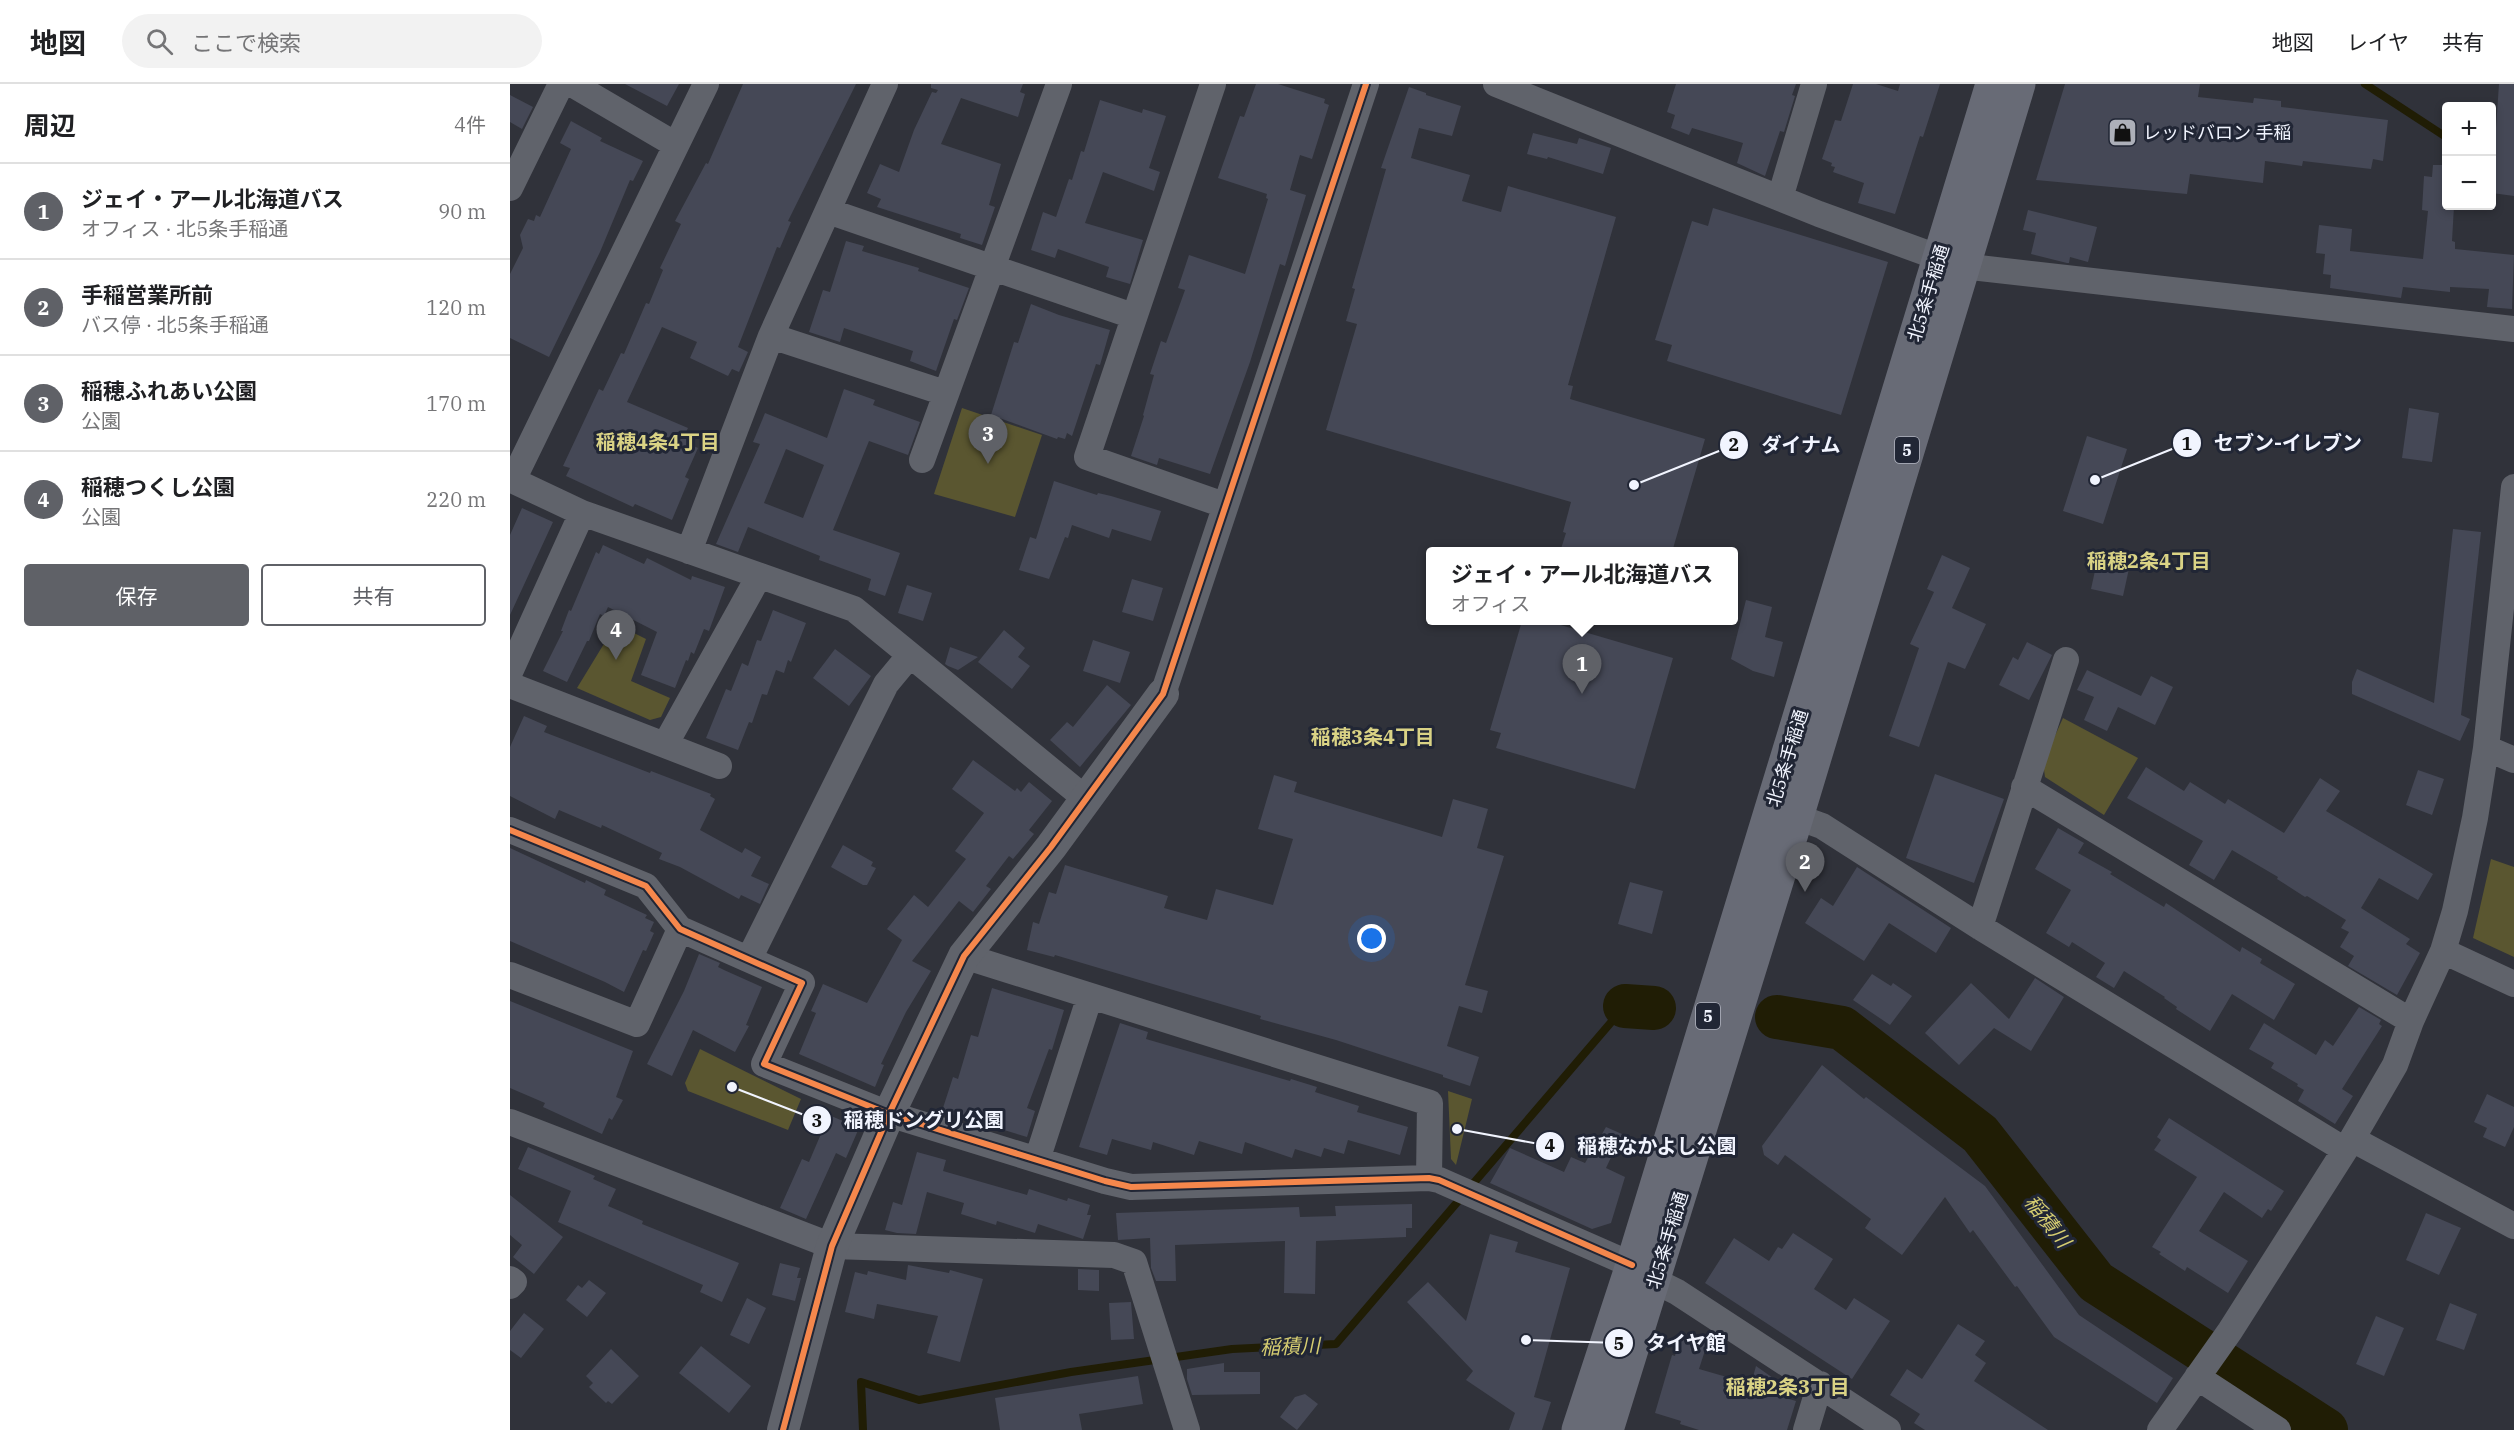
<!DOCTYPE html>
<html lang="ja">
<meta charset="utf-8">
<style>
body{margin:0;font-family:"IBM Plex Serif","Noto Sans JP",serif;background:#f2f2f2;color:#202124}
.controls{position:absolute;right:18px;top:18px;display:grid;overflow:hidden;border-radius:6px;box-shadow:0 3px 9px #0003}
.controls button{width:54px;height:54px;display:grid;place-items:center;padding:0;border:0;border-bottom:2px solid #e0e0e0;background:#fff;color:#202124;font:30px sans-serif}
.you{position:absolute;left:862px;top:855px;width:21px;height:21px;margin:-15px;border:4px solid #fff;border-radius:50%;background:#1a73e8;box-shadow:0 0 0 9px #1a73e833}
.badge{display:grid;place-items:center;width:39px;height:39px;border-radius:50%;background:#5f6167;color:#fff;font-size:20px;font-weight:700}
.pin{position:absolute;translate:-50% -50px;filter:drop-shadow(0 2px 3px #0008)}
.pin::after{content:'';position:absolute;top:32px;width:21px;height:18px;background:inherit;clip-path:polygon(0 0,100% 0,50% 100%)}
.popup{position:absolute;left:916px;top:463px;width:312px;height:78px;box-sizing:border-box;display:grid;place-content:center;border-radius:6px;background:#fff;filter:drop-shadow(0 2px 4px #0005);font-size:20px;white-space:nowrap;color:#757577}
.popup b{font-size:22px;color:#202124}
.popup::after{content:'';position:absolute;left:50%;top:100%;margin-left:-12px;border:12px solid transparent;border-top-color:#fff}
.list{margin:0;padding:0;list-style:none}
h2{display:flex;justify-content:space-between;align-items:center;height:78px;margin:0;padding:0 24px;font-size:26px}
h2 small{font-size:20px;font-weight:400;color:#757577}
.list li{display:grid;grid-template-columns:39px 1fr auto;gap:18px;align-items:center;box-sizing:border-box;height:96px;padding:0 24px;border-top:2px solid #e0e0e0}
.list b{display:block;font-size:22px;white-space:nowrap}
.list p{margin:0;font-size:20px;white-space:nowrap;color:#757577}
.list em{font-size:20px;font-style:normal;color:#757577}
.actions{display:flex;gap:12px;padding:18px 24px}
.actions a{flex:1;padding:14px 0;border:2px solid #5f6167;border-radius:6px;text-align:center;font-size:21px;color:#5f6167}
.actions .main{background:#5f6167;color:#fff}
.icon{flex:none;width:33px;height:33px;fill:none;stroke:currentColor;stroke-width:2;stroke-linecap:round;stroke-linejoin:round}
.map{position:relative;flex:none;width:2004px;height:1346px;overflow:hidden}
header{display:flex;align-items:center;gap:36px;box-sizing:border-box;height:84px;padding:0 30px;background:#fff;border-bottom:2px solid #e0e0e0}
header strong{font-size:28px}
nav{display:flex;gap:33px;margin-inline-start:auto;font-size:21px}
.search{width:420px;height:54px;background:#f2f2f2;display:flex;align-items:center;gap:15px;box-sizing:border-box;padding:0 21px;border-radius:33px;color:#757577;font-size:22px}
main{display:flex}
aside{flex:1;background:#fff}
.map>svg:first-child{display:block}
.green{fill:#5a5630}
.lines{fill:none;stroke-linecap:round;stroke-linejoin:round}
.stream{stroke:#201d05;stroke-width:8}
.river{stroke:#201d05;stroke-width:44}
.building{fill:#454856;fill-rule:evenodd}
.minor{stroke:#60636b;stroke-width:26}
.tertiary{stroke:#60636b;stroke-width:32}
.trunk{stroke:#686b76;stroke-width:33}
.cycleway-casing{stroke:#212635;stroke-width:10}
.cycleway{stroke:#f5874c;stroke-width:6}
.labels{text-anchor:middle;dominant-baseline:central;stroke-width:6;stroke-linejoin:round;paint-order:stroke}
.shield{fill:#212635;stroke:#b3b6c2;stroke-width:1.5}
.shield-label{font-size:16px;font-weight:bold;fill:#f1f4fe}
.poi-label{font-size:18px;fill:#f1f4fe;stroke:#212635;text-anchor:start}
.street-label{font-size:18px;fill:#f1f4fe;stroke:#212635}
.neighbourhood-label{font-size:20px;font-weight:bold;fill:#dad385;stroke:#212635}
.water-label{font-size:20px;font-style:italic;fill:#d6cd71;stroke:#212635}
.leader{fill:none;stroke:#f1f4fe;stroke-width:2}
.callout-dot{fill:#f1f4fe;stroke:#212635;stroke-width:2}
.mark-label{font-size:18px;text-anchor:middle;font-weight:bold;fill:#111}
.callout-label{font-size:20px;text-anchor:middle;font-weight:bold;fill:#f1f4fe;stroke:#212635;stroke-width:6;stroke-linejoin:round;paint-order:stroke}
</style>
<header>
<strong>地図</strong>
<div class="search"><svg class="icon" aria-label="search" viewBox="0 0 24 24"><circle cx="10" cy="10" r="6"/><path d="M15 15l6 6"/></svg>ここで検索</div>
<nav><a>地図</a><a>レイヤ</a><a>共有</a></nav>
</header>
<main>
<aside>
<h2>周辺<small>4件</small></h2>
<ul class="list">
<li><span class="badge">1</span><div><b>ジェイ・アール北海道バス</b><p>オフィス · 北5条手稲通</p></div><em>90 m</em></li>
<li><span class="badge">2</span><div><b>手稲営業所前</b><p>バス停 · 北5条手稲通</p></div><em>120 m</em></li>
<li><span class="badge">3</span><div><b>稲穂ふれあい公園</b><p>公園</p></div><em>170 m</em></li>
<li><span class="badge">4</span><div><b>稲穂つくし公園</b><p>公園</p></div><em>220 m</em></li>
</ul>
<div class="actions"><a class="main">保存</a><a>共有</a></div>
</aside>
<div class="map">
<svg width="2004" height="1346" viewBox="0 0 2004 1346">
<rect width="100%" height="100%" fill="#30323a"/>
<path class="green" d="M452,324L532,351L505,433L424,410Z
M106,540L136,555L121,597L160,614L151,633L140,636L67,604Z
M1553,634L1628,674L1594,731L1535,693L1533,678Z
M1981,775L2004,783V873L1963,854Z
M190,965L291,1015L278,1046L178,1007L175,999Z
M938,1007L962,1015L946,1081L941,1075Z"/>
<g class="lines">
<path class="stream" d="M1855,0L1936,53
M1982,60L2004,64
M353,1346L351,1298L409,1316L561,1288L722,1265L826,1260L1115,922"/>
<path class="river" d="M1115,922L1144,924
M1267,933L1332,944L1470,1050L1586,1198L1816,1346"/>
</g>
<path class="building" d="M115,0H169L157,22Z
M233,0H346L278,137L281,138L270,164L267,163L228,263L238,268L229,288L222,285L218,292L180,274L187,258L152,243L117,318L178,344L175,350L182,354L179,360L188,364L175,393L179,395L162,436L125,420L123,423L56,392L60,384L53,382L89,305L93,307L111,269L114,270L136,219L139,220L153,186L150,184L171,140L165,137L196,79L198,80Z
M421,0H513L510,8L515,10L508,33L451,14L431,60L491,80L479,121L485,123L472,161L450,154L451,150L367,123L371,115L357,109L370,80L389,88L404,46L422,8L426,9L428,6L421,4Z
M746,0H768L815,15L814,19L819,21L802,75L790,71L780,106L796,111L775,182L770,180L740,278L700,390L649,374L647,381L621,372L634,332L633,331L644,291L640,290L651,257L656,259L675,206L668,204L679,171L735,190L758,115L756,114L757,110L708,94L730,32L734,33Z
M1166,0H1286L1282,11L1285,12L1274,48L1270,47L1255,92L1227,79L1233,59L1182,44L1179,51L1161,44L1165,31L1157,28Z
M1343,0H1366L1388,7L1390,0H1430L1413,53L1410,52L1385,130L1348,119L1354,99L1323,88L1325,83L1321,82L1322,79L1312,75L1325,36L1331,37Z
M1555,0H1690L1688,13L1743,19L1744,14L1771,17V23L1878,36L1873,77L1863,75L1861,85L1793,77L1792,82L1755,77L1753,99L1680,90L1677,110L1526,96Z
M1989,0H2004V112L1982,109V73H1984Z
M899,3L916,9V11L951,22L942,52L909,44L901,74L960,91L952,117L991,128L998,102L1106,133L1058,301L1063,302L1060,315L1195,355L1162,468H1050L1056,449L1053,448L1061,418L816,346L847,240L836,237L845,205L842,204L876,85L871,84Z
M0,11L23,23L12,45L0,38Z
M590,16L632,29L633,25L656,32L639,84L650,88L644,107L593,88L575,139L633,156L620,200L596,193L599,183L548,165L545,174L521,166L533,128L546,133L559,95L562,96L571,67L574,68Z
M61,37L92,54L90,57L133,77L123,97L120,96L90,168L39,273L0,254V190L13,164L10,151L18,135L24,137L26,131L30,133L61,65L50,59Z
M1023,49L1067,60L1069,54L1101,64L1093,90L1038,73L1037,75L1017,70Z
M1923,81H1936V122H1944L1942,157L1945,158V165L2004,171L2002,225L1977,223L1979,205L1940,203V208L1893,203L1891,214L1820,204L1821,191L1813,190L1815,170L1806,169L1809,141L1842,145L1840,167L1913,175L1918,127L1912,126L1914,92L1922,93Z
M1203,124L1378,178L1331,331L1157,277L1162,261L1145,256L1182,137L1198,142Z
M1518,126L1587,143L1578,178L1560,173L1559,179H1557L1521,170L1526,149L1513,146Z
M336,157L354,162L352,167L409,184L408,187L459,204L447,236L444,235L426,287L400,277L403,267L334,244L330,258L299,248L313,206L320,208Z
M521,220L549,231L600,246L590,281L586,280L562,352L557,349L555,355L548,353L547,355L481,331L504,258L508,259Z
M334,305L365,316L363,321L410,338L398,371L359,357L323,446L390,469L375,512L358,506L361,495L309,476L310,472L238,443L228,468L206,460L250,360L243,358L255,329L317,354ZM276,365L314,381L293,434L254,419Z
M1899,324L1929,329L1922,378L1892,374Z
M1577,352L1617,365L1593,440L1553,427Z
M544,397L587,411L588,409L601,412L651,427L641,457L602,445L599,454L562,441L558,454L555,453L539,495L509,486L520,453L526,455Z
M12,424L43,438L0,531V451Z
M1943,445L1971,448L1951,631L1960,635L1950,657L1842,610V598L1847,585L1924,619Z
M93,461L134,480L137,474L181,496L182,492L215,503L199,547L194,545L184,570L181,568L178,577L176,576L165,604L131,591L147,548L98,523L94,532L90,530L79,557H77L57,598L33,587L53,547H51L59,526L61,527L86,468L89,470Z
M1432,471L1460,484L1442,524L1476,540L1455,585L1438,578L1409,663L1379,652L1409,564L1400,560L1424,508L1417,505Z
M1588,473L1620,480L1613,512L1581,505Z
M622,495L653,504L643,537L612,528Z
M397,501L422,509L413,537L388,529Z
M1236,516L1262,523L1255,553L1273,558L1264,593L1243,587L1221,575Z
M263,526L296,539L281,578L278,576L274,589L266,586L257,611L252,610L242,639L239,638L228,666L196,654L216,605L221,607L232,579L238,582L247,556L251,557Z
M1012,537H1037L1163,574L1125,705L986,664L991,649L980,646Z
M494,546L515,564L508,573L520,582L502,605L468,578Z
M583,556L620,568L610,599L573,587Z
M1517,558L1542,571L1519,616L1489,601L1503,573L1508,576Z
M440,563L468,573L448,586L438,582L435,580Z
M325,565L361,592L339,622L303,594Z
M1577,586L1631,612L1641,592L1663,603L1645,641L1608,623L1597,647L1574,636L1584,613L1567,606Z
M597,601L621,621L570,683L540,656L557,638L563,643Z
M14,632L37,642L34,648L140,689L141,687L201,710L200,712L205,715L190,746L232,769L235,764L251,773L241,792L259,800L250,820L231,811L229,815L170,783L149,775L152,769L92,741L91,744L49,726L45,735L0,712V663Z
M463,676L505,707L507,704L511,708L519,698L542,717L519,746L524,750L503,775L499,772L476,802L481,805L463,828L449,817L402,877L421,887L396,928L371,980L374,981L365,1003L289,970L306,929L301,927L313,900L357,919L392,856L377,845L404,811L418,823L456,775L445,767L474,729L442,705Z
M1636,683L1674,707L1680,698L1715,720L1718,715L1774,749L1810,694L1830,707L1816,727L1923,790L1908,816L1869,794L1851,824L1900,855L1896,860L1910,869L1887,911L1838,882L1844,872L1830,863L1839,848L1831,844L1836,836L1797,812L1795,813L1767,795L1768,793L1722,766L1704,796L1679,781L1693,757L1617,714Z
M1908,686L1934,695L1922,731L1896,721Z
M1425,690L1494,715L1464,799L1396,774Z
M764,691L787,698L784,708L932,753L943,715L978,725L967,764L994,772L955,901L978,907L972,929L949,922L937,962L969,973L960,1002L933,993V991L826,956L750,935L751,932L545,871L544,873L517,866L523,838L529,840L539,808L546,810L555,781L658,812L654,824L697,836L706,805L763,821L783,755L748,745Z
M1548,744L1574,759L1568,769L1602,788L1600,790L1654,823L1656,819L1730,868L1732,863L1752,875L1750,879L1785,900L1764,936L1722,910L1700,947L1666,925L1667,923L1654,914L1655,913L1614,887L1604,904L1586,893L1595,879L1562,858L1559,863L1536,849L1561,806L1525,785Z
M333,761L363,778L361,782L366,784L357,801H353L321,783Z
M0,764L75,799L76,796L96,806L94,811L137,831L135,834L144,838L140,847L144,849L136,867L133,866L114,908L95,898L0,857Z
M1347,783L1441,844L1426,869L1379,839L1354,877L1295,839L1311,814L1323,822Z
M1120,798L1153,807L1142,850L1108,840Z
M189,870L210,879L208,883L214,886L252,903L236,941L239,942L225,968L183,946L162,992L137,980L174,907Z
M1362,890L1381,902L1383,899L1402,912L1380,941L1343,916Z
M1525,894L1554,913L1521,967L1484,944L1449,981L1415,949L1461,899L1499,935Z
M482,904L554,926L542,966L539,965L517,1024L525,1027L517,1053L432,1027L443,993L448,995L461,951L468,953Z
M0,917L123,967L106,1013L113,1016L102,1036L99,1034L92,1050L33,1023L35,1019L0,1004Z
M1849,923L1871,936L1869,940L1872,942L1832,1005L1843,1012L1825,1040L1788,1017L1794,1006L1787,1002L1788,1000L1761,984L1764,979L1739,965L1754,939L1806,971L1815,956L1823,962Z
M610,939L638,948L636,955L780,997L781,995L807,1003L805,1008L849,1022L847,1028L898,1043L890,1071L838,1056L834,1070L814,1064L811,1073L785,1065L782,1074L735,1058L732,1070L689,1057L684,1071L643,1058L641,1066L602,1055L597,1071L569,1063Z
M1312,981L1354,1015L1356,1013L1475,1102L1569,1231L1663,1294L1647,1319L1544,1253L1507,1202L1505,1203L1463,1146L1460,1149L1435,1113L1392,1171L1355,1144L1361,1135L1275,1071L1268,1081L1254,1071L1252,1062Z
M1977,1010L2004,1023V1043L1995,1063L1973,1053L1977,1044L1964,1038Z
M319,1031L349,1044L336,1074L326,1069L296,1135L270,1124L292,1075L299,1078Z
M1659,1034L1774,1107L1761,1127L1758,1125L1752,1134L1714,1108L1689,1147L1738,1177L1718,1209L1677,1183L1675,1187L1649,1170L1651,1168L1642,1163L1687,1093L1644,1066L1651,1056L1647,1053Z
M1096,1043L1112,1050L1096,1084L1115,1093L1101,1139L1082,1145L980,1099L1000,1064L1054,1088L1061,1073L1075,1079Z
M18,1063L85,1092L83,1095L106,1105L98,1122L133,1137L132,1140L229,1179L212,1218L190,1208L193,1201L48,1138L61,1107L8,1085Z
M407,1068L436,1076L433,1087L517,1111L519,1105L557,1117L558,1114L580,1121L577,1131H581L573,1155L528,1140L525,1149L487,1137L486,1141L451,1130L454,1119L417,1108L406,1150L387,1149L375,1146L383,1118L392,1121Z
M0,1111L53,1153L24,1190L3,1173L12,1161L0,1151Z
M902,1120V1144H896V1153L806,1157L805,1210L774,1209L775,1157L665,1161L666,1197H646L641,1184L640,1154L608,1156L606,1129L789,1123L790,1133L826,1132L825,1122Z
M1916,1129L1951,1144L1929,1191L1896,1176Z
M1283,1149L1323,1175L1304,1205L1336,1226L1344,1214L1380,1237L1342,1295L1195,1199L1224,1154L1259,1177L1268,1163L1272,1165Z
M980,1150L1008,1158L1005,1168L1060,1184L1024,1313L1041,1318L1032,1346H999L1005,1329L956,1296L963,1287L897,1218L918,1198L956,1237Z
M270,1179L290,1184L287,1194H291L285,1217L262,1211Z
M398,1181L439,1189L440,1186L473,1195L450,1278L417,1269L428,1232L367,1220L364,1235L335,1228L345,1188L357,1191L358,1187L396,1196Z
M568,1185L589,1186V1207L568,1206Z
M79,1196L96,1209L77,1233L56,1216L68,1201L72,1204Z
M237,1214L256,1224L239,1260L220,1251Z
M621,1218L624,1255L601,1256L599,1219Z
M1940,1219L1967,1230L1954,1266L1926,1256Z
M14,1229L34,1245L11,1274L0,1266V1247Z
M1866,1232L1894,1244L1874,1292L1846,1280Z
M1448,1240L1475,1257L1465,1271L1476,1279L1464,1297L1538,1346H1415L1404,1339L1410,1330L1380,1311L1397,1285L1412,1295Z
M1179,1251L1198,1257L1189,1285L1241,1300L1246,1282L1263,1294L1259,1309L1286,1317L1277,1346H1189L1170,1340L1171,1337L1145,1329L1162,1271L1165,1272L1169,1256Z
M191,1262L241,1302L219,1329L169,1289Z
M101,1265L129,1292L102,1320L98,1317L96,1319L79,1303L83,1299L76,1292Z
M714,1279V1288H750V1310L682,1311L677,1295V1285Z
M628,1292L633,1320L569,1330L572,1346H490L485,1314Z
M795,1310L808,1320L787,1346L770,1333L785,1313Z"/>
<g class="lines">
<path class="minor" d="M62,0L166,61
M703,0L577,373L714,421
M986,0L1309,130L1452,182L2004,245
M0,104L51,0
M1270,114L1304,0
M318,127L623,232
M261,252L435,309
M412,376L549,0
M0,395L72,429L344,525L576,715
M3,396L196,0
M179,467L261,252L375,0
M0,588L72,429
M0,601L209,682
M653,610L856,0
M155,661L249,492
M1976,664L2004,676
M1514,703L1901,937
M1287,733L1312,742L1470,843L1835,1066
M0,746L136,802L170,845L292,899L254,980L379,1030L595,1097L621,1103L919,1094L929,1096L1122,1181
M1470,843L1556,576
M1933,867L2004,900
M454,872L920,1019L919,1094
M239,875L376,600L400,571
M0,891L127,940L170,845
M0,1038L322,1162L604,1171L624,1178L677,1346
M1842,1055L2004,1142
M527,1076L580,912
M0,1195L4,1198L0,1202
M1145,1197L1167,1208L1378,1346
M1687,1293L1768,1346
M1296,1346L1310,1300
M1650,1346L1720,1247L1842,1055L1885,981L1901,937L1933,867L1945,827L1965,734L1976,664L2004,403"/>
<path class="tertiary" d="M273,1346L322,1162L379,1030L454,872L541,763L653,610"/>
<path class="trunk" d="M1068,1346L1122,1181L1482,0
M1097,1346L1287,733L1509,0"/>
<defs>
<path id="cycleway" d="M0,746L136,802L170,845L292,899L254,980L379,1030L595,1097L621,1103L919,1094L929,1096L1122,1181
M273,1346L322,1162L379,1030L454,872L541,763L653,610L856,0"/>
</defs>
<use href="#cycleway" class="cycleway-casing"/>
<use href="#cycleway" class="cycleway"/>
</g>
<defs>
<symbol id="shop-square" viewBox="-11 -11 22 22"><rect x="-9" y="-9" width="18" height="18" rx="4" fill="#adb0b9" stroke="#212635"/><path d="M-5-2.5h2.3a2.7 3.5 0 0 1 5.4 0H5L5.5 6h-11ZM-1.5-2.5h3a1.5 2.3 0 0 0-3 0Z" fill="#111"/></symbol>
</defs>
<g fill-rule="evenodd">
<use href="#shop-square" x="1596" y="32" width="33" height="33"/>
</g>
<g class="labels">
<g class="shield">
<rect x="1385" y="353" width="24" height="26" rx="4.5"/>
<rect x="1186" y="919" width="24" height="26" rx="4.5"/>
</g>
<g class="shield-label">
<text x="1397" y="366">5</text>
<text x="1198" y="932">5</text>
</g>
<g class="poi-label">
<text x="1633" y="48">レッドバロン 手稲</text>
</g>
<g class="street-label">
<text transform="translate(1418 209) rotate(-73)">北5条手稲通</text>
<text transform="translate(1277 674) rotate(-73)">北5条手稲通</text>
<text transform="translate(1157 1156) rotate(-73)">北5条手稲通</text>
</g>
<g class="neighbourhood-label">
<text x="148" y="357">稲穂4条4丁目</text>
<text x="1639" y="476">稲穂2条4丁目</text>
<text x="863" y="652">稲穂3条4丁目</text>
<text x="1278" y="1302">稲穂2条3丁目</text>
</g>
<g class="water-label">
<text transform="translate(1538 1137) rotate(52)">稲積川</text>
<text transform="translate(780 1262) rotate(-2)">稲積川</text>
</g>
</g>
<path class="leader" d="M1585 396L1677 359M1124 401L1224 361M222 1003L307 1036M947 1045L1040 1062M1016 1256L1109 1259"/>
<g class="callout-dot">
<circle cx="1585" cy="396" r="6"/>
<circle cx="1124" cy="401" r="6"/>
<circle cx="222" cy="1003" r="6"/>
<circle cx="947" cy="1045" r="6"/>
<circle cx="1016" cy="1256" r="6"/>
<circle cx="1677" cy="359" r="15"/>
<circle cx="1224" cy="361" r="15"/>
<circle cx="307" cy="1036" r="15"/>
<circle cx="1040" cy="1062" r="15"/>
<circle cx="1109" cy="1259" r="15"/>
</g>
<g class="mark-label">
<text x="1677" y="366">1</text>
<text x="1224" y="367">2</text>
<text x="307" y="1043">3</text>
<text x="1040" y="1068">4</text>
<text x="1109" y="1266">5</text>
</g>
<g class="callout-label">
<text x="1778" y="366">セブン-イレブン</text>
<text x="1291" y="368">ダイナム</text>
<text x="414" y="1043">稲穂ドングリ公園</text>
<text x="1147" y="1069">稲穂なかよし公園</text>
<text x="1176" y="1266">タイヤ館</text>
</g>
</svg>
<div class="controls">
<button>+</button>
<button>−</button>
</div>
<div class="you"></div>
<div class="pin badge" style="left:1072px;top:610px">1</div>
<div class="popup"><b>ジェイ・アール北海道バス</b>オフィス</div>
<div class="pin badge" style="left:1295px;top:808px">2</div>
<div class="pin badge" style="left:478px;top:380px">3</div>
<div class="pin badge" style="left:106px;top:576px">4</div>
</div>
</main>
